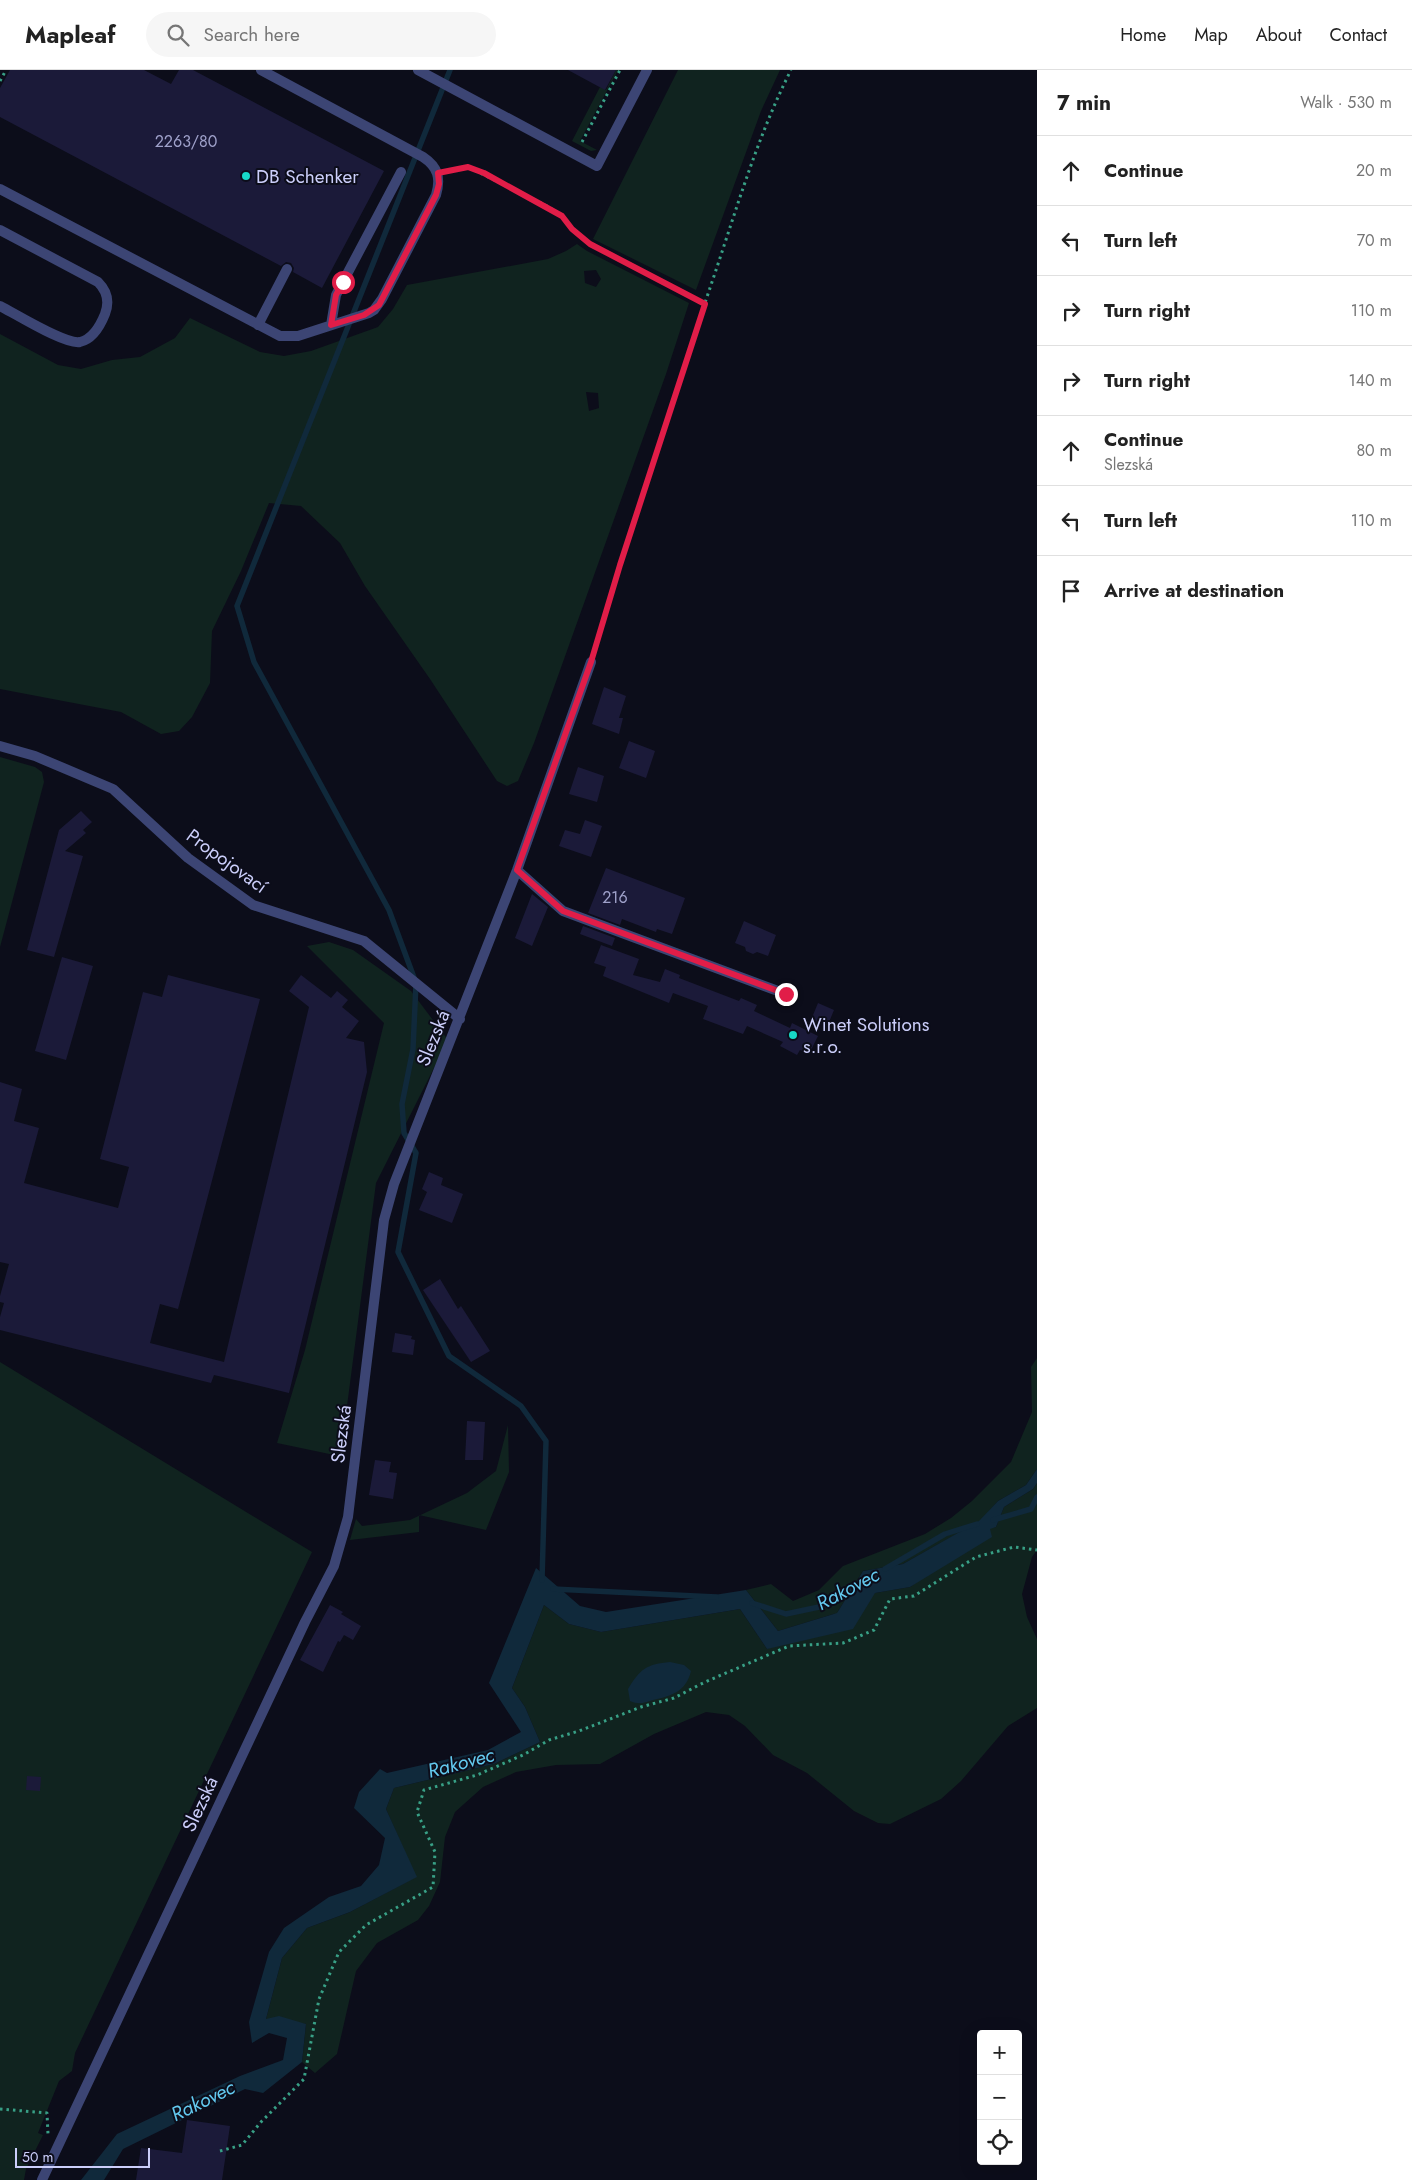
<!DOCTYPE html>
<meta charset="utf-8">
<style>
body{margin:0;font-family:Jost,sans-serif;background:#f6f6f6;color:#222}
.controls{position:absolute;right:15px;bottom:15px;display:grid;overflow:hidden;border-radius:5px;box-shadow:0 5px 20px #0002}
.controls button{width:45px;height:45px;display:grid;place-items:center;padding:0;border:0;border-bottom:1px solid #e0e0e0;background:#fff;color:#222;font:25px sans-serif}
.scale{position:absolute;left:15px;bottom:12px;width:135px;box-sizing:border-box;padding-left:5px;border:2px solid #cbcefa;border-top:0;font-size:14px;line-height:18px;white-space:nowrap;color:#cbcefa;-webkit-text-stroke:4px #0c0d1a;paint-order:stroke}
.stop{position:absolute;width:15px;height:15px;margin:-11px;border:4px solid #e11d48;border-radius:50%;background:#fff}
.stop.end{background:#e11d48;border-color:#fff;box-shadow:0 1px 5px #0008}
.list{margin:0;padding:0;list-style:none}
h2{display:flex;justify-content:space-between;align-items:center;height:65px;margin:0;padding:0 20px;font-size:21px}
h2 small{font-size:16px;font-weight:400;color:#767676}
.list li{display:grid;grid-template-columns:32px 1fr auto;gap:15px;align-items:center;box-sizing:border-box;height:70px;padding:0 20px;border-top:1px solid #e0e0e0}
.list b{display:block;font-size:19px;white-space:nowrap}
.list p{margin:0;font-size:16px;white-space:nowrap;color:#767676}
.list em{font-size:16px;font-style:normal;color:#767676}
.icon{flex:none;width:28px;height:28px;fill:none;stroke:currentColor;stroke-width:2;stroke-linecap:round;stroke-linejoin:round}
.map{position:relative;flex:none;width:1037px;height:2110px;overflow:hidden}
header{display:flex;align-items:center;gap:30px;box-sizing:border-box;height:70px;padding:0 25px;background:#fff;border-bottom:1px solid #e0e0e0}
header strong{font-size:24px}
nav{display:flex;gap:28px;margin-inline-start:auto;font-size:18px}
.search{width:350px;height:45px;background:#f6f6f6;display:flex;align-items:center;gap:12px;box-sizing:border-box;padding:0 18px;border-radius:28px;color:#767676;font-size:19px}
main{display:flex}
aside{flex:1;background:#fff}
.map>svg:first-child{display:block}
.green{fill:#10231f;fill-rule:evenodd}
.water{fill:#10293b}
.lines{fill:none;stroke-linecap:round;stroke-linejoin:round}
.stream{stroke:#10293b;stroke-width:5.5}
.building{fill:#1b1a39}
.path{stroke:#38a086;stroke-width:3;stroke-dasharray:2.5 4;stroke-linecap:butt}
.service{stroke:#3c4574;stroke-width:10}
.minor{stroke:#3c4574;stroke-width:10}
.route{stroke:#e11d48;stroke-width:6}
.poi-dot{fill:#17d9c7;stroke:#0c0d1a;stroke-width:2}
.labels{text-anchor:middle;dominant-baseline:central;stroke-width:4;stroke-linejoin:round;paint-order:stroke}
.number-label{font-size:16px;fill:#9fa1ca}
.poi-label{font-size:19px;fill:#cbcefa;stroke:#0c0d1a;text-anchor:start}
.street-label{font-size:19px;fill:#cbcefa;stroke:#0c0d1a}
.water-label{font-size:20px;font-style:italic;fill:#63c9ef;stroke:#0c0d1a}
</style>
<header>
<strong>Mapleaf</strong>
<div class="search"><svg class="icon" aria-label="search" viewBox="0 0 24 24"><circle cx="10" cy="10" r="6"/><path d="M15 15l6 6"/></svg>Search here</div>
<nav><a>Home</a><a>Map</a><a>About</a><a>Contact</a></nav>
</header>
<main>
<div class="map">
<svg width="1037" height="2110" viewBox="0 0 1037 2110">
<rect width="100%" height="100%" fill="#0c0d1a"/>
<path class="green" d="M616,0H618L580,71L597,80L591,81L572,71L600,17L606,20Z
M678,0H780L761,41L696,220L593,169Z
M577,174L587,181L689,233L666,304L534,673L518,711L507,716L497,711L430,609L365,516L340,473L301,436L269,433L241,501L212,561L210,613L192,647L179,661L161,664L121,642L0,619V264L58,295L81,299L112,290L140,287L175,268L190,248L260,282L284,286L311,281L378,257L393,239L407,215L548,189L566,181ZM596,200L601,209L596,217L585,213L584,201ZM586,322L598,323L599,338L589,341Z
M0,687L35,697L42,702L44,712L0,877Z
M329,872L353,880L411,921L448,970L376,1113L343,1367L339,1386L277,1373L305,1280L384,953L307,876Z
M1037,1288V1399L1026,1415L998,1431L980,1451L903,1494L863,1501L837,1543L778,1561L746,1520L771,1514L793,1531L819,1520L843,1496L925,1464L951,1448L972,1431L1011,1392L1032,1342L1031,1297Z
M0,1292L312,1482L75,1983L72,2001L59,2011L38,2063L43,2065L26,2099L24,2110H0Z
M508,1355L509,1402L486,1460L419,1445V1462L350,1470L356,1449L362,1456L410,1450L467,1423L496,1401Z
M1037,1413V1480L1032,1487L1022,1524L1027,1547L1037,1569V1638L1008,1656L961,1711L941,1729L890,1754L878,1753L854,1741L807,1703L773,1685L745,1656L729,1645L706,1642L654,1664L600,1694L556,1695L516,1702L483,1717L455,1742L445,1767L440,1812L429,1836L418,1850L377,1873L356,1901L337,1984L315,2003L302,1992L306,1954L266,1949L282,1888L307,1858L350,1842L416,1807L386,1739L394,1718L494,1694L540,1672L525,1637L512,1618L544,1535L569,1554L601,1562L740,1539L767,1579L875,1523L910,1517L990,1458L996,1457L1004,1437L1033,1419Z"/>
<path class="water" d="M1037,1399V1413L1033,1419L1004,1437L996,1457L990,1459L992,1467L910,1517L875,1523L853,1559L767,1579L740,1539L601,1562L569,1554L544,1535L512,1618L525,1637L540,1672L494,1694L394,1718L386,1739L417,1807L350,1842L307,1858L282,1888L266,1949L279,1946L306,1954L302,1992L263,2023L245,2019L123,2079L104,2110H81L117,2064L240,2006L283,1990L287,1968L269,1963L252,1973L249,1952L269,1882L284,1858L329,1827L361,1816L379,1795L385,1768L354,1738L359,1722L380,1699L387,1703L488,1680L521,1662L489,1613L536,1498L580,1536L606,1542L746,1520L778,1561L837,1543L863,1501L903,1494L979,1451L998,1431L1026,1415Z
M670,1592L684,1595L691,1601C686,1622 671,1626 653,1630C644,1633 639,1635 630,1631L628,1619C640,1599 647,1594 670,1592Z"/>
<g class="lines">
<path class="stream" d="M450,0L237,536L254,592L389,840L416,913L413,979L402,1034L404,1063L416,1083L398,1182L449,1286L521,1336L546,1371L542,1510
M993,1450L1031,1439L1037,1427
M885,1499L945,1464L977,1454
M553,1519L716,1527
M752,1533L786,1544L819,1537L857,1515"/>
</g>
<path class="building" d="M10,0H144L171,14L179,0H193L384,101L322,218L293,202L294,198L291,193L286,192L281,196L0,47V18Z
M568,0H616L605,20Z
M604,617L626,626L619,648H623L619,664L592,654Z
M629,671L655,681L646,708L619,698Z
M578,697L604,706L597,732L569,724Z
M81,741L92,752L83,760L86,763L65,781L83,786L54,887L27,880L59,760Z
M585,750L602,756L591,787L559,776L565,760L580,764Z
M606,798L685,828L672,864L657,859L656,862L622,849L620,855L588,843Z
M532,824L548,837L532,876L515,868Z
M744,851L776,865L768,886L757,882L753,884L746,881L745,877L735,873Z
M583,856L615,868L612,876L580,864Z
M601,875L639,889L633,905L660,912L665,899L680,905L679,908L739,931L741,928L757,935L754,941L790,958L792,953L818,966L809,984L800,980L797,985L780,976L783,972L747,956L743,964L703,949L708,936L673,923L669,933L603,906L606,897L594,893Z
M62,887L93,896L66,990L35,981Z
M168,905L260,929L178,1239L160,1234L150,1273L224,1292L309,937L289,921L301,905L331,928L337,921L348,930L342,937L359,951L346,968L364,972L367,1002L289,1323L214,1305L211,1313L0,1260V1247L4,1233L0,1232V1226L9,1194L0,1192V1012L22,1019L14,1051L39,1058L24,1113L118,1138L129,1097L100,1089L143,922L162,927Z
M818,933L834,940L827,957L811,950Z
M429,1102L443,1108L441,1115L463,1124L452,1153L419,1140L427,1122L422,1119Z
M440,1209L458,1239L461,1236L490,1281L471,1292L423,1220Z
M395,1263L412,1266L411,1269L415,1270L413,1285L392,1282Z
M467,1351L485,1352L483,1390H465Z
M375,1390L391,1392L389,1402L397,1403L393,1429L369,1425Z
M330,1535L343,1542L341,1544L361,1556L353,1570L344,1565L340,1572L338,1571L323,1602L300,1590Z
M27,1706L41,1707L40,1721L26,1720Z
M187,2050L230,2056L222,2110H136L141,2078L182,2083Z"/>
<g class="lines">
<path class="path" d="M0,11L6,0
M582,72L620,0
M450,100L468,97L547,136L563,146L572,159L590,174L705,234
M595,579C632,456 671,334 712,212C736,141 757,67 791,0
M0,2039L47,2043L48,2064
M220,2081L242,2075L261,2052L304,2009L319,1929L339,1882L366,1855L433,1817L435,1782L417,1742L424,1720L477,1705L523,1685L549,1670L579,1661L641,1637L674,1628L705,1612L789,1576L843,1573L874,1560L890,1529L914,1526L976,1487L1014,1477L1037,1480"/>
<path class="service" d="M418,0L597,96L647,0
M0,119L280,266H298L369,243L374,240L382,229L436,125C441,108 438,97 423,87L261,0
M0,160L98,212C107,221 110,231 105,244C101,254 93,269 80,272C65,275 16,244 0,236
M258,255L287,199
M331,255L336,225L401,102"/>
<path class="minor" d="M0,676L35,686L113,719L188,788L253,835L364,871L460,949
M517,800L563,841L786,924
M42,2110L305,1552L334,1496L348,1447L384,1150L394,1114L517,800L591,592"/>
</g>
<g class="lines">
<path class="route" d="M343,212L336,225L331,255L364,245L379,235L436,125L439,114L438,103L468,97L484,103L562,146L572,159L590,174L705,234L620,495L591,592L517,800L563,841L786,924"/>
</g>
<g class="poi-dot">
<circle cx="246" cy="106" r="5"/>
<circle cx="793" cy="965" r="5"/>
</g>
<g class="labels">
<g class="number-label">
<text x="186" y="71">2263/80</text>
<text x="615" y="827">216</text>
</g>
<g class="poi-label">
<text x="256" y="106">DB Schenker</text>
<text x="803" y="954">Winet Solutions<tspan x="803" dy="22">s.r.o.</tspan></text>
</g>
<g class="street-label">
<text transform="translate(227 791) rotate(36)">Propojovací</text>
<text transform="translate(433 968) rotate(-68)">Slezská</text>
<text transform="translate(341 1364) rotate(-83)">Slezská</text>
<text transform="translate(200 1734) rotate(-65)">Slezská</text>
</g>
<g class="water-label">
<text transform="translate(848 1519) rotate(-28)">Rakovec</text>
<text transform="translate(461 1693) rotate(-15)">Rakovec</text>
<text transform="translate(203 2031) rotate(-26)">Rakovec</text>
</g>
</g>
</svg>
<div class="controls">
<button>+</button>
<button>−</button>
<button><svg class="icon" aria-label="locate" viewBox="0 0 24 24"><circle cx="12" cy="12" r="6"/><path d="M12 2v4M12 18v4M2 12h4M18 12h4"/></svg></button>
</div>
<div class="scale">50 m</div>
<div class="stop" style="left:343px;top:212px"></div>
<div class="stop end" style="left:786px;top:924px"></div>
</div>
<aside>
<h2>7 min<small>Walk · 530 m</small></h2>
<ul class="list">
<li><svg class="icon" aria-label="ahead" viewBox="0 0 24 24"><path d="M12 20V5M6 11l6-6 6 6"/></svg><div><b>Continue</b></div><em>20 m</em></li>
<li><svg class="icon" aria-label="left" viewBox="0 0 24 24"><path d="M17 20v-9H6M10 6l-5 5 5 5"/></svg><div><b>Turn left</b></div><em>70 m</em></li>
<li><svg class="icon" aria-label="right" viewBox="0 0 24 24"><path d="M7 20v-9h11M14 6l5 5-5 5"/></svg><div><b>Turn right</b></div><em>110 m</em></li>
<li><svg class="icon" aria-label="right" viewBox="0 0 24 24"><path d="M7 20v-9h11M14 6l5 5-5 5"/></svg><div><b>Turn right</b></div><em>140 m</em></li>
<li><svg class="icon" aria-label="ahead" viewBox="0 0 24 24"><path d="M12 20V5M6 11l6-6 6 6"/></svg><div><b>Continue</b><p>Slezská</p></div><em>80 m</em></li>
<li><svg class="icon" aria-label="left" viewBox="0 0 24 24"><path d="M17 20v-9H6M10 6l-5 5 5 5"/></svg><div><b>Turn left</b></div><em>110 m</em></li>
<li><svg class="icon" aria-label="arrive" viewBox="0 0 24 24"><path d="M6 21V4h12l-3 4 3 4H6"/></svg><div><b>Arrive at destination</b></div></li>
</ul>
</aside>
</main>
